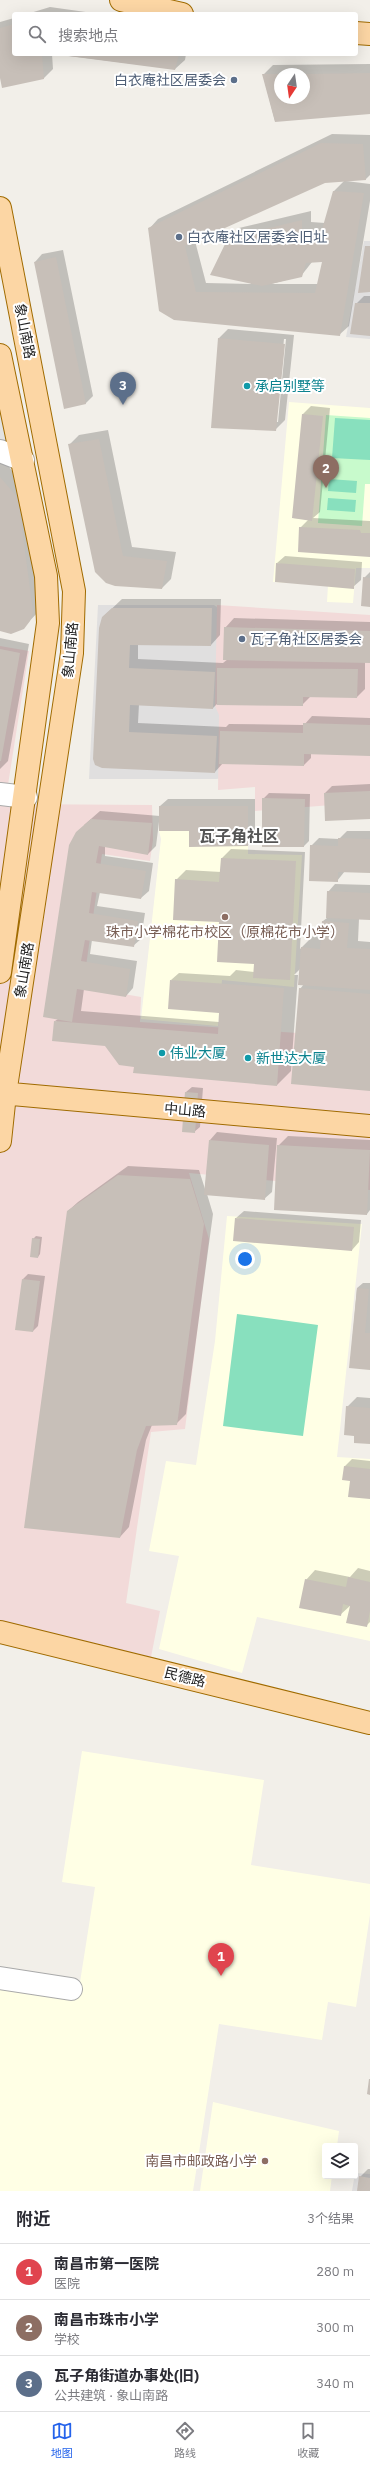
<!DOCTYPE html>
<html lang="zh">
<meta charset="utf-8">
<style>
body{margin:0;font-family:"IBM Plex Sans","Noto Sans SC",sans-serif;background:#f7f7f7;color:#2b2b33}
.controls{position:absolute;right:12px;bottom:12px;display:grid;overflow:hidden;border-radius:4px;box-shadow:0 4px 16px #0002}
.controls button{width:36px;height:36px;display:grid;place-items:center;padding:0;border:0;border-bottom:1px solid #e1e1e2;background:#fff;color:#2b2b33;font:20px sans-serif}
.compass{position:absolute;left:274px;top:68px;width:36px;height:36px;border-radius:50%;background:#fff;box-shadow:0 4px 16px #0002;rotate:193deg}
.you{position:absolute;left:245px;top:1259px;width:14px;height:14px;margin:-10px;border:3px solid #fff;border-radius:50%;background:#1a73e8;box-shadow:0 0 0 6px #1a73e833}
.badge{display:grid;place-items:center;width:26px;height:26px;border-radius:50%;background:#2563eb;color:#fff;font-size:13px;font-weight:700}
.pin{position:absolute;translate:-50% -33px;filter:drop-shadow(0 1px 2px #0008)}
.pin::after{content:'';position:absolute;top:21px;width:14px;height:12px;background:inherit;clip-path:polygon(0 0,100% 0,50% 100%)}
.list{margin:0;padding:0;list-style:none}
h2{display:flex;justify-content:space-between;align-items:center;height:52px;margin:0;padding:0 16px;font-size:17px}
h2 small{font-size:13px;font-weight:400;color:#7c7c81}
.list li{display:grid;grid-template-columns:26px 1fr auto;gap:12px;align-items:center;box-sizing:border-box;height:56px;padding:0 16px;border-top:1px solid #e1e1e2}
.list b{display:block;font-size:15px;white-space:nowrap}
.list p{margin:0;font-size:13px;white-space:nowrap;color:#7c7c81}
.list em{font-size:13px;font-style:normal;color:#7c7c81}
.icon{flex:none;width:22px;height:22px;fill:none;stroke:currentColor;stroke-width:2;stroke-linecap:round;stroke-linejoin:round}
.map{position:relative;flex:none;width:370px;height:2191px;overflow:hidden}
.search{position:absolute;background:#fff;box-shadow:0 4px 16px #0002;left:12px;right:12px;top:12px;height:44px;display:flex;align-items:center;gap:10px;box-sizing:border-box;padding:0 14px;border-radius:4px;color:#7c7c81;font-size:15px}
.sheet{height:220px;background:#fff}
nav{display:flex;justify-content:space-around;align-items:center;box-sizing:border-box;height:56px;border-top:1px solid #e1e1e2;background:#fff;font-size:11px;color:#7c7c81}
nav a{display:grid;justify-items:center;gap:2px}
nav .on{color:#2563eb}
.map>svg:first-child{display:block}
.residential{fill:#e0dfdf}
.commercial{fill:#f2dad9}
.education{fill:#ffffe5}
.park{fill:#c8facc}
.pitch{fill:#88e0be}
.parking{fill:#e2e2e2}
.shadow{fill:#0003;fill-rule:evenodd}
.building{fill:#c7bfb8}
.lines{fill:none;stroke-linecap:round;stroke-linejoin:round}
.minor-casing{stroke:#a9a9a9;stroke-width:24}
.major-casing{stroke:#a06b00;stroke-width:24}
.minor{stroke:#fff;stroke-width:22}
.major{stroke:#fcd6a4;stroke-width:22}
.service-dot{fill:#5c6f8a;stroke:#fff;stroke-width:1.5}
.culture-dot{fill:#0f9aa8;stroke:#fff;stroke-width:1.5}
.education-dot{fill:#8d6e63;stroke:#fff;stroke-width:1.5}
.labels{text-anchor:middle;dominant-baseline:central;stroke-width:4;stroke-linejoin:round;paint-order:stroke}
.service-label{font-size:14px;fill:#4e5e75;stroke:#fff;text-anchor:start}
.street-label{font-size:14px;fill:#222;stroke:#fff}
.culture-label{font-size:14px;fill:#0d838f;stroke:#fff;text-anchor:start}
.education-label{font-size:14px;fill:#785e54;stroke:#fff}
.quarter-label{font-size:16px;font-weight:bold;fill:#555;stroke:#fff}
</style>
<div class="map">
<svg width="370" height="2191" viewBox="0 0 370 2191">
<rect width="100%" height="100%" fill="#f2efe9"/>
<path class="residential" d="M364,241H370V339L346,337Z
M98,605H214L230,616L370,762L216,779H89Z
M355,2173L370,2174V2191H352Z"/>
<path class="commercial" d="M217,605L370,615V802L255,811V787L218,790L219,715L215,706Z
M0,646L29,651L5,804L152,805L153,840L150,861L102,854L83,987L141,997L140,1022L370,1038V1190L189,1173L209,1239L185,1429L151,1432L126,1603L160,1611L151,1657L0,1621Z"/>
<path class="education" d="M289,402L370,408V568H356L353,603L327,602L328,585L273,582Z
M159,806H248V854L302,855L294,987L222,980L218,1026L141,1019L161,839L159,831Z
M227,1216L362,1224L337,1457L370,1459V1641L257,1617L242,1673L159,1649L179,1556L149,1551L166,1461L196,1465L215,1341Z
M82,1751L264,1780L251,1865L370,1884V1915L356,2007L328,2002L322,2040L219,2024L193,2191H0V1969L80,1982L95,1887L62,1882Z
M213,2102L339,2131L337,2146H325V2176H332L330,2191H200Z"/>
<path class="park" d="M326,415L370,418V484H365L362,526L318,523Z"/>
<path class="pitch" d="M335,418L370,420V460L332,458Z
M329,479L357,481L356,493L328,491Z
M328,498L356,500L355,512L327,510Z
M237,1314L318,1325L303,1436L223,1426Z"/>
<path class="parking" d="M0,412L9,444L0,440Z"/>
<path class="shadow" d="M50,7L100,14H27Z
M14,18V54H52L53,69L43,79L0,74V22Z
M53,54H186L185,60L175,69Z
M370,64V113L275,121L263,75L273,65ZM280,74H304V98H280Z
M332,134L370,135V175L366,179L346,181L370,184V201L349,326L339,335L174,319L149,229L158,219ZM344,181L334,191L325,223L311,222V211L239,228L229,238L251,284L206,283L195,241L324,182ZM324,261L318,284H271L301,276L312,262Z
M63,250L93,396L85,404L35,262L42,254Z
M364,296H370V335L356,304Z
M228,329L294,335L285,420L275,430L219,338ZM284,339H286L278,422H276Z
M311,406L330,408L320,512L313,518L370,521V556L300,528L309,519L293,518L303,414Z
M108,430L132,547L176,552L171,579L162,588L96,572L70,444L79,435Z
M0,456L27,489L40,610L23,628L0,630Z
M285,556L362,562L361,580L353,587L277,563Z
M370,572V606L364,578Z
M122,599H221L220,635L211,645L138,644V659L223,663L228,659L225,628L234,618L370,622V662H365V689L357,697H310L302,705L217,704L213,708L139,704L138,723L226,727L229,724L304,725L312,716L370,718V755L311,753V758L304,765L223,763L215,772L102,767L103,617Z
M0,638L29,644L8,761L0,769Z
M370,784V818L325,793L332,786Z
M269,793L310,794L309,841L304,846L263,799Z
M168,799H255V838L248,845L159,822L156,846L148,854L105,846V856L153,863L149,891L141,898L100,892L97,906L145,913L141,939L133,946L92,940L90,954L137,961L133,988L126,996L84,989L81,1011L219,1022L220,1012L171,980L179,973L230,976L236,970L254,972V963L220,921L176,880L186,870L221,872L222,858L231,849L305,852L300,949L313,936L322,937L323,921L327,918L328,892L335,884L370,885V919H359L358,941L370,942V1090L300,989L304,984L300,969L294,975H298L291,1071L277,1085L135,1066L105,1045L55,1021L58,1019L84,825L100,811L160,816V806Z
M347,831H370V872L345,871L337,881L311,846L319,838L339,839Z
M192,1087L203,1088L200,1127L194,1132L186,1092Z
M217,1132L277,1138L272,1192L264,1199L207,1194L213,1214L186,1414L176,1424L152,1425L146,1440L129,1527L120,1537L68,1211L78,1202L128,1166L199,1170L205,1189L210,1140Z
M288,1136L370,1140V1210L367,1214L278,1146Z
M244,1211L361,1220L359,1242L352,1250L236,1218Z
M36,1236L42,1237L40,1254L38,1257L33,1239Z
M28,1274L45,1276L38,1326L33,1331L23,1279Z
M363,1283H370V1369L350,1367L357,1288Z
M357,1397L370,1398V1443L356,1435L347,1407Z
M352,1459L370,1461V1498L351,1480L345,1466Z
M358,1568L370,1571V1622L366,1626L351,1605L340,1615L306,1580L315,1570L350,1577Z
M368,2169H370V2191H358L360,2177Z"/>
<path class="building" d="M14,24V54H42L44,79L2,88L0,78V28Z
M53,54H179L175,70Z
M370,73V114L275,122L262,74H280V98H304V74Z
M321,143L363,144L366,180L325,183L185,246L196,292L315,293L322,262L306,263L302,277L262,286L210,275L228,238L302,220V231L321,233L333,191L364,193L340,336L174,320L159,311L148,228Z
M365,246H370V292L358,293Z
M56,257L86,404L64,409L34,262Z
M355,303H370V336L350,334Z
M218,338L285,344L276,431L211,428Z
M302,414L323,416L312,521L292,518Z
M99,439L123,556L167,561L162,589L115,586L106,583L95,572L68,444Z
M0,477L18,498L33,612L30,621L24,629L11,634L0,631Z
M299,527L360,530L361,533H370V557L298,552Z
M276,563L355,569L354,589L275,582Z
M363,577L370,578V607L361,606Z
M112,608H212L211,646L130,645L129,668L215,672L213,709L130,705L129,732L217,736L215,773L102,768L95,765L93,759L99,628L102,617Z
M224,627L370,631V663L223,660Z
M0,649L20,653L1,761H0Z
M217,668L358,669L357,698L303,697V706L217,705Z
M303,723L370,725V756L304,754V766L219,764L220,731L303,733Z
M370,791V819L325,821L324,793Z
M262,798L305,799L304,847H262Z
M159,806H248V846L189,847V831H159Z
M91,819L152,823L148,855L99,846L96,863L146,871L141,899L92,892L89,913L138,921L134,947L85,940L81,961L130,969L126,997L77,989L72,1022L43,1017L69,845L76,832Z
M338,838L370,839V873L338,872V882L309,881L310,845L338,846Z
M221,858L296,861L290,980L253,978L254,964L217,962L219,922L173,920L175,879L219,882Z
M327,891L370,893V920L326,918Z
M322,921L349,923L347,948L370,949V990L298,985L301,947L320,949Z
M170,980L284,988L277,1086L133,1073L134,1067L119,1065L105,1046L52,1041L54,1021L218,1034L219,1013L168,1009Z
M299,988L370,994V1091L291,1084Z
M185,1092L198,1093L195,1133L182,1132Z
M209,1140L269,1145L265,1200L204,1195Z
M277,1145L370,1150L367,1215L274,1210Z
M118,1175L190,1179L204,1224L177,1425L146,1426L137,1450L120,1538L24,1528L67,1211Z
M235,1218L354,1227L352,1251L233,1241Z
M32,1238L40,1239L38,1258L30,1257Z
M22,1279L40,1281L33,1332L15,1330Z
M357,1288L369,1289L365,1333H370V1370L349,1368Z
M346,1406L370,1408V1444L354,1443V1436L344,1435Z
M344,1466L370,1469V1499L348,1497L350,1481L342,1480Z
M348,1577L370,1582V1611L367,1627L346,1623L350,1606L343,1604L341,1616L299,1608L305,1579L346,1587Z
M369,2079H370V2095L367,2094Z
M359,2176L370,2178V2191H357Z"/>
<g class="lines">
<defs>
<path id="minor" d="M0,451L23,460
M0,794L26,797
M0,1978L71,1989"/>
<path id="major" d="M121,0L182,14
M356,33L370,34
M0,208L74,591L72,653L5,1094L0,1141
M0,355L46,576L48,623L0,972
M0,1093L370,1126
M0,1632L370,1723"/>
</defs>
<use href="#minor" class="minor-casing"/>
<use href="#major" class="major-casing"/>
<use href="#minor" class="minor"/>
<use href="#major" class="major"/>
</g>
<g class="service-dot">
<circle cx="234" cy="80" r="4"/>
<circle cx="179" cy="237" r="4"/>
<circle cx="242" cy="639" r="4"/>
</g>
<g class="culture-dot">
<circle cx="247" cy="386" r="4"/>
<circle cx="162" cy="1053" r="4"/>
<circle cx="248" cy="1058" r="4"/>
</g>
<g class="education-dot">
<circle cx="225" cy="917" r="4"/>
<circle cx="265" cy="2161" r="4"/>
</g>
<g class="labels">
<g class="service-label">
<text x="226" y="80" text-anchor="end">白衣庵社区居委会</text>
<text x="187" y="237">白衣庵社区居委会旧址</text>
<text x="250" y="639">瓦子角社区居委会</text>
</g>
<g class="street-label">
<text transform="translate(25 331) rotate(79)">象山南路</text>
<text transform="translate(70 650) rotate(-85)">象山南路</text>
<text transform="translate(24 970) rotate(-81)">象山南路</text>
<text transform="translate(185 1110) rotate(5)">中山路</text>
<text transform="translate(185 1677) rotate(14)">民德路</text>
</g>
<g class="culture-label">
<text x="255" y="386">承启别墅等</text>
<text x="170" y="1053">伟业大厦</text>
<text x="256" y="1058">新世达大厦</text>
</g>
<g class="education-label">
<text x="225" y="932">珠市小学棉花市校区（原棉花市小学）</text>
<text x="257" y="2161" text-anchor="end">南昌市邮政路小学</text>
</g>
<g class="quarter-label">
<text x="239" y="836">瓦子角社区</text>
</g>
</g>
</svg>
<div class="controls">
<button><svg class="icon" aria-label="layers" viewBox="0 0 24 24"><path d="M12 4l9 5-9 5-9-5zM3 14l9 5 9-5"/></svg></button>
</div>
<svg class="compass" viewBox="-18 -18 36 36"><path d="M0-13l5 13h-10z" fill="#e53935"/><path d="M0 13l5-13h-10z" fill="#7c7c81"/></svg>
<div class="you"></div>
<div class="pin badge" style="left:221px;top:1976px;background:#e0444e">1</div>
<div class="pin badge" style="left:326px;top:488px;background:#8d6e63">2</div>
<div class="pin badge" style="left:123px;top:405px;background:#5c6f8a">3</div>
<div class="search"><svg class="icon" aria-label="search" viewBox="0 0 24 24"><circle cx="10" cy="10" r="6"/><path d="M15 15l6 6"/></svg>搜索地点</div>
</div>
<section class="sheet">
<h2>附近<small>3个结果</small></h2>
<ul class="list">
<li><span class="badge" style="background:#e0444e">1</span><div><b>南昌市第一医院</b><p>医院</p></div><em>280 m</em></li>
<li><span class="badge" style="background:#8d6e63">2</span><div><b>南昌市珠市小学</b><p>学校</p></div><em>300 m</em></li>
<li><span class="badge" style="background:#5c6f8a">3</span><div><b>瓦子角街道办事处(旧)</b><p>公共建筑 · 象山南路</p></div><em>340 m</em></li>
</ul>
</section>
<nav>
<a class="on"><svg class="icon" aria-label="map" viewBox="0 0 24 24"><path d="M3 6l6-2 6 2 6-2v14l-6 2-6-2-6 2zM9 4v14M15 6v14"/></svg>地图</a>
<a><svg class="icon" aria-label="directions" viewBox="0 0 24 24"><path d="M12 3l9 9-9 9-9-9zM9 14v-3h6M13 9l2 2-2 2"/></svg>路线</a>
<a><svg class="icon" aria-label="saved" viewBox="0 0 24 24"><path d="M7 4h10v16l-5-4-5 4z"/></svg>收藏</a>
</nav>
